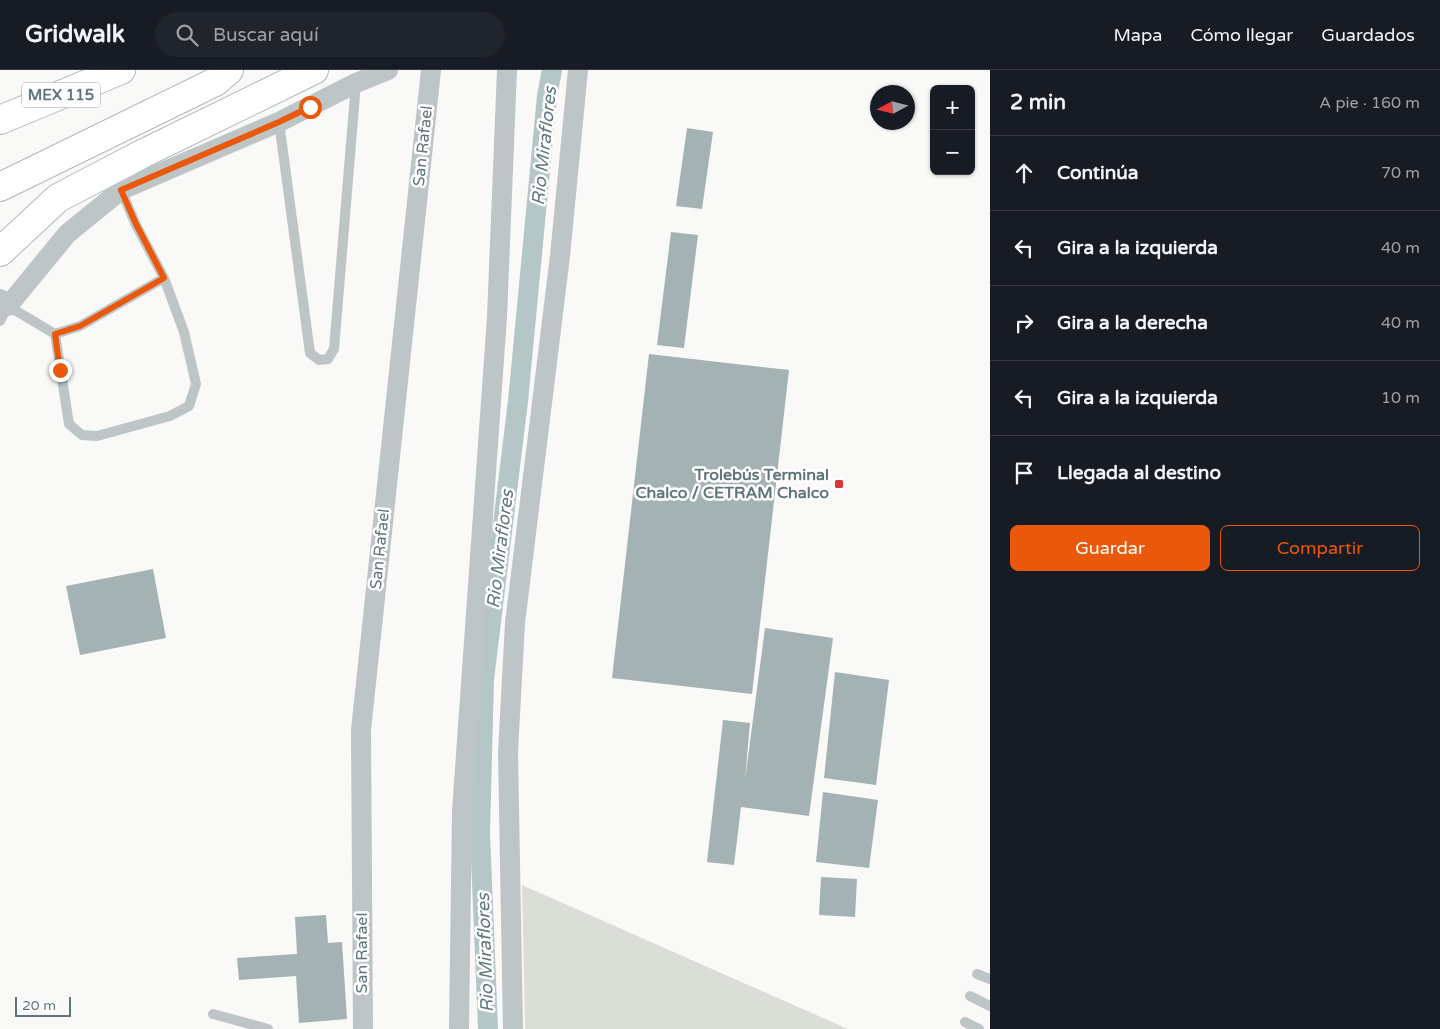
<!DOCTYPE html>
<html lang="es">
<meta charset="utf-8">
<style>
body{margin:0;font-family:"Varela Round",sans-serif;background:#20242c;color:#f1f3f6}
.controls{position:absolute;right:15px;top:15px;display:grid;overflow:hidden;border-radius:8px;box-shadow:0 1px 4px #0004}
.controls button{width:45px;height:45px;display:grid;place-items:center;padding:0;border:0;border-bottom:1px solid #363941;background:#171b24;color:#f1f3f6;font:25px sans-serif}
.compass{position:absolute;left:870px;top:15px;width:45px;height:45px;border-radius:50%;background:#171b24;box-shadow:0 1px 4px #0004;rotate:263deg}
.scale{position:absolute;left:15px;bottom:12px;width:56px;box-sizing:border-box;padding-left:5px;border:2px solid #61767b;border-top:0;font-size:14px;line-height:18px;white-space:nowrap;color:#61767b;-webkit-text-stroke:4px #fff;paint-order:stroke}
.stop{position:absolute;width:15px;height:15px;margin:-11px;border:4px solid #ea580c;border-radius:50%;background:#fff}
.stop.end{background:#ea580c;border-color:#fff;box-shadow:0 1px 5px #0008}
.list{margin:0;padding:0;list-style:none}
h2{display:flex;justify-content:space-between;align-items:center;height:65px;margin:0;padding:0 20px;font-size:21px}
h2 small{font-size:16px;font-weight:400;color:#9ea1a6}
.list li{display:grid;grid-template-columns:32px 1fr auto;gap:15px;align-items:center;box-sizing:border-box;height:75px;padding:0 20px;border-top:1px solid #363941}
.list b{display:block;font-size:19px;white-space:nowrap}
.list em{font-size:16px;font-style:normal;color:#9ea1a6}
.actions{display:flex;gap:10px;padding:15px 20px}
.actions a{flex:1;padding:11px 0;border:1px solid #ea580c;border-radius:8px;text-align:center;font-size:18px;color:#ea580c}
.actions .main{background:#ea580c;color:#fff}
.icon{flex:none;width:28px;height:28px;fill:none;stroke:currentColor;stroke-width:2;stroke-linecap:round;stroke-linejoin:round}
.map{position:relative;flex:none;width:990px;height:959px;overflow:hidden}
header{display:flex;align-items:center;gap:30px;box-sizing:border-box;height:70px;padding:0 25px;background:#171b24;border-bottom:1px solid #363941}
header strong{font-size:24px}
nav{display:flex;gap:28px;margin-inline-start:auto;font-size:18px}
.search{width:350px;height:45px;background:#20242c;display:flex;align-items:center;gap:12px;box-sizing:border-box;padding:0 18px;border-radius:28px;color:#9ea1a6;font-size:19px}
main{display:flex}
aside{flex:1;background:#171b24}
.map>svg:first-child{display:block}
.green{fill:#dbded6}
.lines{fill:none;stroke-linecap:round;stroke-linejoin:round}
.canal{stroke:#b5c6c7;stroke-width:20}
.building{fill:#a5b2b4}
.primary-casing{stroke:#b2b9bb;stroke-width:30}
.trunk-casing{stroke:#b2b8ba;stroke-width:30}
.motorway-casing{stroke:#b2b8ba;stroke-width:30}
.service{stroke:#bec5c7;stroke-width:10}
.minor{stroke:#bec5c7;stroke-width:20}
.primary{stroke:#fff;stroke-width:28}
.trunk{stroke:#fff;stroke-width:28}
.motorway{stroke:#fff;stroke-width:28}
.route{stroke:#ea580c;stroke-width:6}
.poi-dot{fill:#db3538;stroke:#fff;stroke-width:2}
.labels{text-anchor:middle;dominant-baseline:central;stroke-width:5;stroke-linejoin:round;paint-order:stroke}
.shield{fill:#fff;stroke:#909fa3;stroke-width:1}
.shield-label{font-size:15px;font-weight:bold;fill:#61767b}
.street-label{font-size:16px;fill:#61767b;stroke:#fff}
.poi-label{font-size:16px;font-weight:bold;fill:#61767b;stroke:#fff;text-anchor:end}
.water-label{font-size:18px;font-style:italic;fill:#607a7b;stroke:#fff}
</style>
<header>
<strong>Gridwalk</strong>
<div class="search"><svg class="icon" aria-label="search" viewBox="0 0 24 24"><circle cx="10" cy="10" r="6"/><path d="M15 15l6 6"/></svg>Buscar aquí</div>
<nav><a>Mapa</a><a>Cómo llegar</a><a>Guardados</a></nav>
</header>
<main>
<div class="map">
<svg width="990" height="959" viewBox="0 0 990 959">
<rect width="100%" height="100%" fill="#f9f9f7"/>
<path class="green" d="M522,815L848,959H525Z"/>
<g class="lines">
<path class="canal" d="M488,959L480,763L484,609L518,331L547,26L552,0"/>
</g>
<path class="building" d="M687,58L713,62L702,139L676,136Z
M671,162L698,165L684,278L657,275Z
M649,284L789,300L752,624L612,608Z
M153,499L166,568L80,585L66,516Z
M765,558L833,568L809,746L741,737L734,795L707,792L723,650L750,653L745,710Z
M835,602L889,610L876,715L824,708Z
M823,722L878,730L869,798L816,792Z
M821,807L857,809L855,847L819,845Z
M326,845L328,873L342,872L347,949L299,953L296,906L239,910L237,888L297,884L295,847Z"/>
<g class="lines">
<defs>
<path id="primary" d="M0,50L121,0"/>
<path id="trunk" d="M0,182L58,128L142,84L314,0"/>
<path id="motorway" d="M0,117L215,12L229,0"/>
</defs>
<use href="#primary" class="primary-casing"/>
<use href="#trunk" class="trunk-casing"/>
<use href="#motorway" class="motorway-casing"/>
<path class="service" d="M279,52L310,283L319,290L328,289L334,279L356,13
M0,251L8,236L55,264L80,256L164,208
M55,264L69,354L82,365L97,366L170,346L189,336L196,314L184,262L164,208L136,155L121,120
M977,904L990,909
M970,926L990,936
M213,944L268,959
M965,952L979,959"/>
<path class="minor" d="M0,229L8,236L67,164L121,120L279,52L356,13L388,0
M363,959L361,660L431,0
M459,959L462,741L497,247L507,0
M513,959L508,682L515,553L560,186L578,0"/>
<use href="#primary" class="primary"/>
<use href="#trunk" class="trunk"/>
<use href="#motorway" class="motorway"/>
</g>
<g class="lines">
<path class="route" d="M60,300L55,264L80,256L164,208L136,154L121,120L279,52L310,37"/>
</g>
<rect class="poi-dot" x="834" y="409" width="10" height="10" rx="2.5"/>
<g class="labels">
<rect class="shield" x="22" y="12.5" width="78" height="25" rx="4"/>
<g class="shield-label">
<text x="61" y="25">MEX 115</text>
</g>
<g class="street-label">
<text transform="translate(423 76) rotate(-84)">San Rafael</text>
<text transform="translate(380 479) rotate(-84)">San Rafael</text>
<text transform="translate(362 883) rotate(-90)">San Rafael</text>
</g>
<g class="poi-label">
<text x="829" y="405">Trolebús Terminal<tspan x="829" dy="18">Chalco / CETRAM Chalco</tspan></text>
</g>
<g class="water-label">
<text transform="translate(544 76) rotate(-84)">Rio Miraflores</text>
<text transform="translate(500 479) rotate(-83)">Rio Miraflores</text>
<text transform="translate(485 883) rotate(-92)">Rio Miraflores</text>
</g>
</g>
</svg>
<div class="controls">
<button>+</button>
<button>−</button>
</div>
<svg class="compass" viewBox="-18 -18 36 36"><path d="M0-13l5 13h-10z" fill="#e53935"/><path d="M0 13l5-13h-10z" fill="#9ea1a6"/></svg>
<div class="scale">20 m</div>
<div class="stop" style="left:310px;top:37px"></div>
<div class="stop end" style="left:60px;top:300px"></div>
</div>
<aside>
<h2>2 min<small>A pie · 160 m</small></h2>
<ul class="list">
<li><svg class="icon" aria-label="ahead" viewBox="0 0 24 24"><path d="M12 20V5M6 11l6-6 6 6"/></svg><div><b>Continúa</b></div><em>70 m</em></li>
<li><svg class="icon" aria-label="left" viewBox="0 0 24 24"><path d="M17 20v-9H6M10 6l-5 5 5 5"/></svg><div><b>Gira a la izquierda</b></div><em>40 m</em></li>
<li><svg class="icon" aria-label="right" viewBox="0 0 24 24"><path d="M7 20v-9h11M14 6l5 5-5 5"/></svg><div><b>Gira a la derecha</b></div><em>40 m</em></li>
<li><svg class="icon" aria-label="left" viewBox="0 0 24 24"><path d="M17 20v-9H6M10 6l-5 5 5 5"/></svg><div><b>Gira a la izquierda</b></div><em>10 m</em></li>
<li><svg class="icon" aria-label="arrive" viewBox="0 0 24 24"><path d="M6 21V4h12l-3 4 3 4H6"/></svg><div><b>Llegada al destino</b></div></li>
</ul>
<div class="actions"><a class="main">Guardar</a><a>Compartir</a></div>
</aside>
</main>
